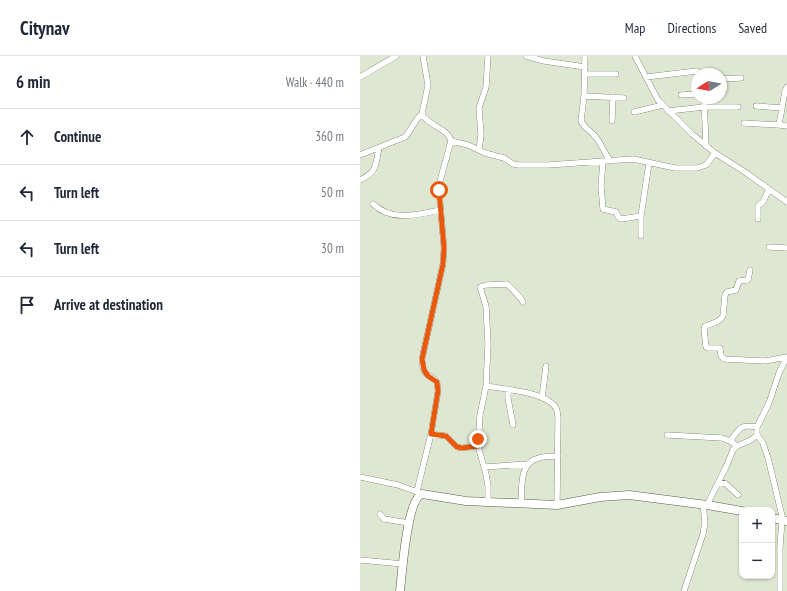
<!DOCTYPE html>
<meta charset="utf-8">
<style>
body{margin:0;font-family:"PT Sans Narrow",sans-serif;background:#f6f6f7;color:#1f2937}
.controls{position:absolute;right:12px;bottom:12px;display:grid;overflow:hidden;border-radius:8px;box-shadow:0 1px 3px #0004}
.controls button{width:36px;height:36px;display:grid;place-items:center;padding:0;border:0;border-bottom:1px solid #e0e1e3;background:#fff;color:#1f2937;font:20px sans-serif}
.compass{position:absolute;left:331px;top:12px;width:36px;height:36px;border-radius:50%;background:#fff;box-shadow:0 1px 3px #0004;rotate:259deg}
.stop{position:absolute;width:12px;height:12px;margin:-9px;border:3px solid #ea580c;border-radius:50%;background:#fff}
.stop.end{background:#ea580c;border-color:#fff;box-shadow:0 1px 4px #0008}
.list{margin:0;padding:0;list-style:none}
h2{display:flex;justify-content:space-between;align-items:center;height:52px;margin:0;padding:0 16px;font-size:17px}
h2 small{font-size:13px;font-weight:400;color:#747a83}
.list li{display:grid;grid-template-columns:26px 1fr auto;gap:12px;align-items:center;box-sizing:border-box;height:56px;padding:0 16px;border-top:1px solid #e0e1e3}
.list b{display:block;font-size:15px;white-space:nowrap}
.list em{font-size:13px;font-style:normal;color:#747a83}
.icon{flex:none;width:22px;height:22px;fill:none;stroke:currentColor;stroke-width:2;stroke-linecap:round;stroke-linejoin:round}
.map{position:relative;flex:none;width:427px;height:535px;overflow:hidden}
header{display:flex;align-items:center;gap:24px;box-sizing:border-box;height:56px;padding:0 20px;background:#fff;border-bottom:1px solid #e0e1e3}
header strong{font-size:19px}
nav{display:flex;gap:22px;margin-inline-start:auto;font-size:14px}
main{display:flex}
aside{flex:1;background:#fff}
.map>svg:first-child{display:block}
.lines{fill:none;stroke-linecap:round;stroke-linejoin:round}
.street-casing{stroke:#58604e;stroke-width:6}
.secondary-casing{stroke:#58604e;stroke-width:9}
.street{stroke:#fff;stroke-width:5.5}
.secondary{stroke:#fff;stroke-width:8}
.route{stroke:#ea580c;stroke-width:5}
</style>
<header>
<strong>Citynav</strong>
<nav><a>Map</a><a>Directions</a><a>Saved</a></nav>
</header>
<main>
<aside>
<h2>6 min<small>Walk · 440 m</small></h2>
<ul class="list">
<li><svg class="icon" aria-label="ahead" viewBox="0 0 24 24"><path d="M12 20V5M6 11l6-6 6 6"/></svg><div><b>Continue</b></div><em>360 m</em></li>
<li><svg class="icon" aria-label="left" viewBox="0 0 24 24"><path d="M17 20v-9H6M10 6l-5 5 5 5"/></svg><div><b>Turn left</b></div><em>50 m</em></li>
<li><svg class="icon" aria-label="left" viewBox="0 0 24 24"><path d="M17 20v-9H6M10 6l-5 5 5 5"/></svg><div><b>Turn left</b></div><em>30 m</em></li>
<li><svg class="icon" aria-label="arrive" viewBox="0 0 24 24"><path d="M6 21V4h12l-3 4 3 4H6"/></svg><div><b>Arrive at destination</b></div></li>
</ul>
</aside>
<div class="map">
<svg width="427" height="535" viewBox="0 0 427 535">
<rect width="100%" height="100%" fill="#dde7d1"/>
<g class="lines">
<defs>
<path id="street" d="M166,0L184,5L225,11
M225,0L224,40L221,65L225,71L232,77L238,84L250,105
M275,0L298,44L332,78L355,97L385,116L427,146
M225,18H256
M0,21L36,0
M286,21L337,15L342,18
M361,23L381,22
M321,39L337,38
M224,40L264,42
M344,42L346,90
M396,50L422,52
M308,55L344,51H378
M274,56L303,49
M252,65L253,41
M384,67L419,69L425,35L427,31
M419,69L427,70
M91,85L108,89L125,97L144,102L153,108L159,109H188L273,103L315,112H337L346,109L355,97
M119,94L121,79L119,52L126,31L128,0
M0,99L45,81C52,74 54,64 62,58
M243,105L241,130L243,153L256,156L259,162L261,163L281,160
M0,124C18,115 15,110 19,92
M13,148C32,166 57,159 80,154
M398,163V150L403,146L409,133
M281,180V160L289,107
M409,191L427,192
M390,214L388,224L379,225L376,234L367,236L365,239L363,260C359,267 352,267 345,270L344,273L346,291L348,292H360L361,300L364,303L405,305L427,301
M126,330C143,333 187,336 196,352C198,355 197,358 198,361L197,449
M148,333V342L153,369
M182,342L186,310
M71,378L86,380L97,391L102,392L118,390
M307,379L362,382L370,385L377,390
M370,385C380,372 380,368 397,371
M124,411L168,408
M0,421L38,429L60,437
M359,426L366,428L378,439
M57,435L71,378L78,335L77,326C67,316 63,321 62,303L83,208L84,192L79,134L80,125L91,85C88,72 68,70 62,58L68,29L63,0
M128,447V430L126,418L118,390L120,359L126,330L128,288L126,250L120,231L126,229L147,228C153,234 159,239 163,246
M161,448C162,432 159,406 179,402C185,400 192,400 198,400
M347,449L366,411L373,394L377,390L391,384L397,379
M20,458L24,463L49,467
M423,464L408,402L403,387L397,379V371L409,347L419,317L427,301
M0,504L43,508
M420,534V491L422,464
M324,535L343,478L345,466L343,448"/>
<path id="secondary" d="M412,462L427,465
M40,535C42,518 47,443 62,438L106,445L197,449L240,441L269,439L347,449L382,455"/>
</defs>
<use href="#street" class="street-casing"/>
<use href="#secondary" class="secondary-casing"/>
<use href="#street" class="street"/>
<use href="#secondary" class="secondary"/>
</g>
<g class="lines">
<path class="route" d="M79,134L84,192L83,208L62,303L64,314L68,320L77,326L78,335L71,378L86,380L97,391L102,392L118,390V383"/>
</g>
</svg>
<div class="controls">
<button>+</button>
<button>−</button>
</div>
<svg class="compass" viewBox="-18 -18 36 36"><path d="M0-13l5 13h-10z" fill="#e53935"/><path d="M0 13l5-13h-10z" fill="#747a83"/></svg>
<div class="stop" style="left:79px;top:134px"></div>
<div class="stop end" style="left:118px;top:383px"></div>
</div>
</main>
